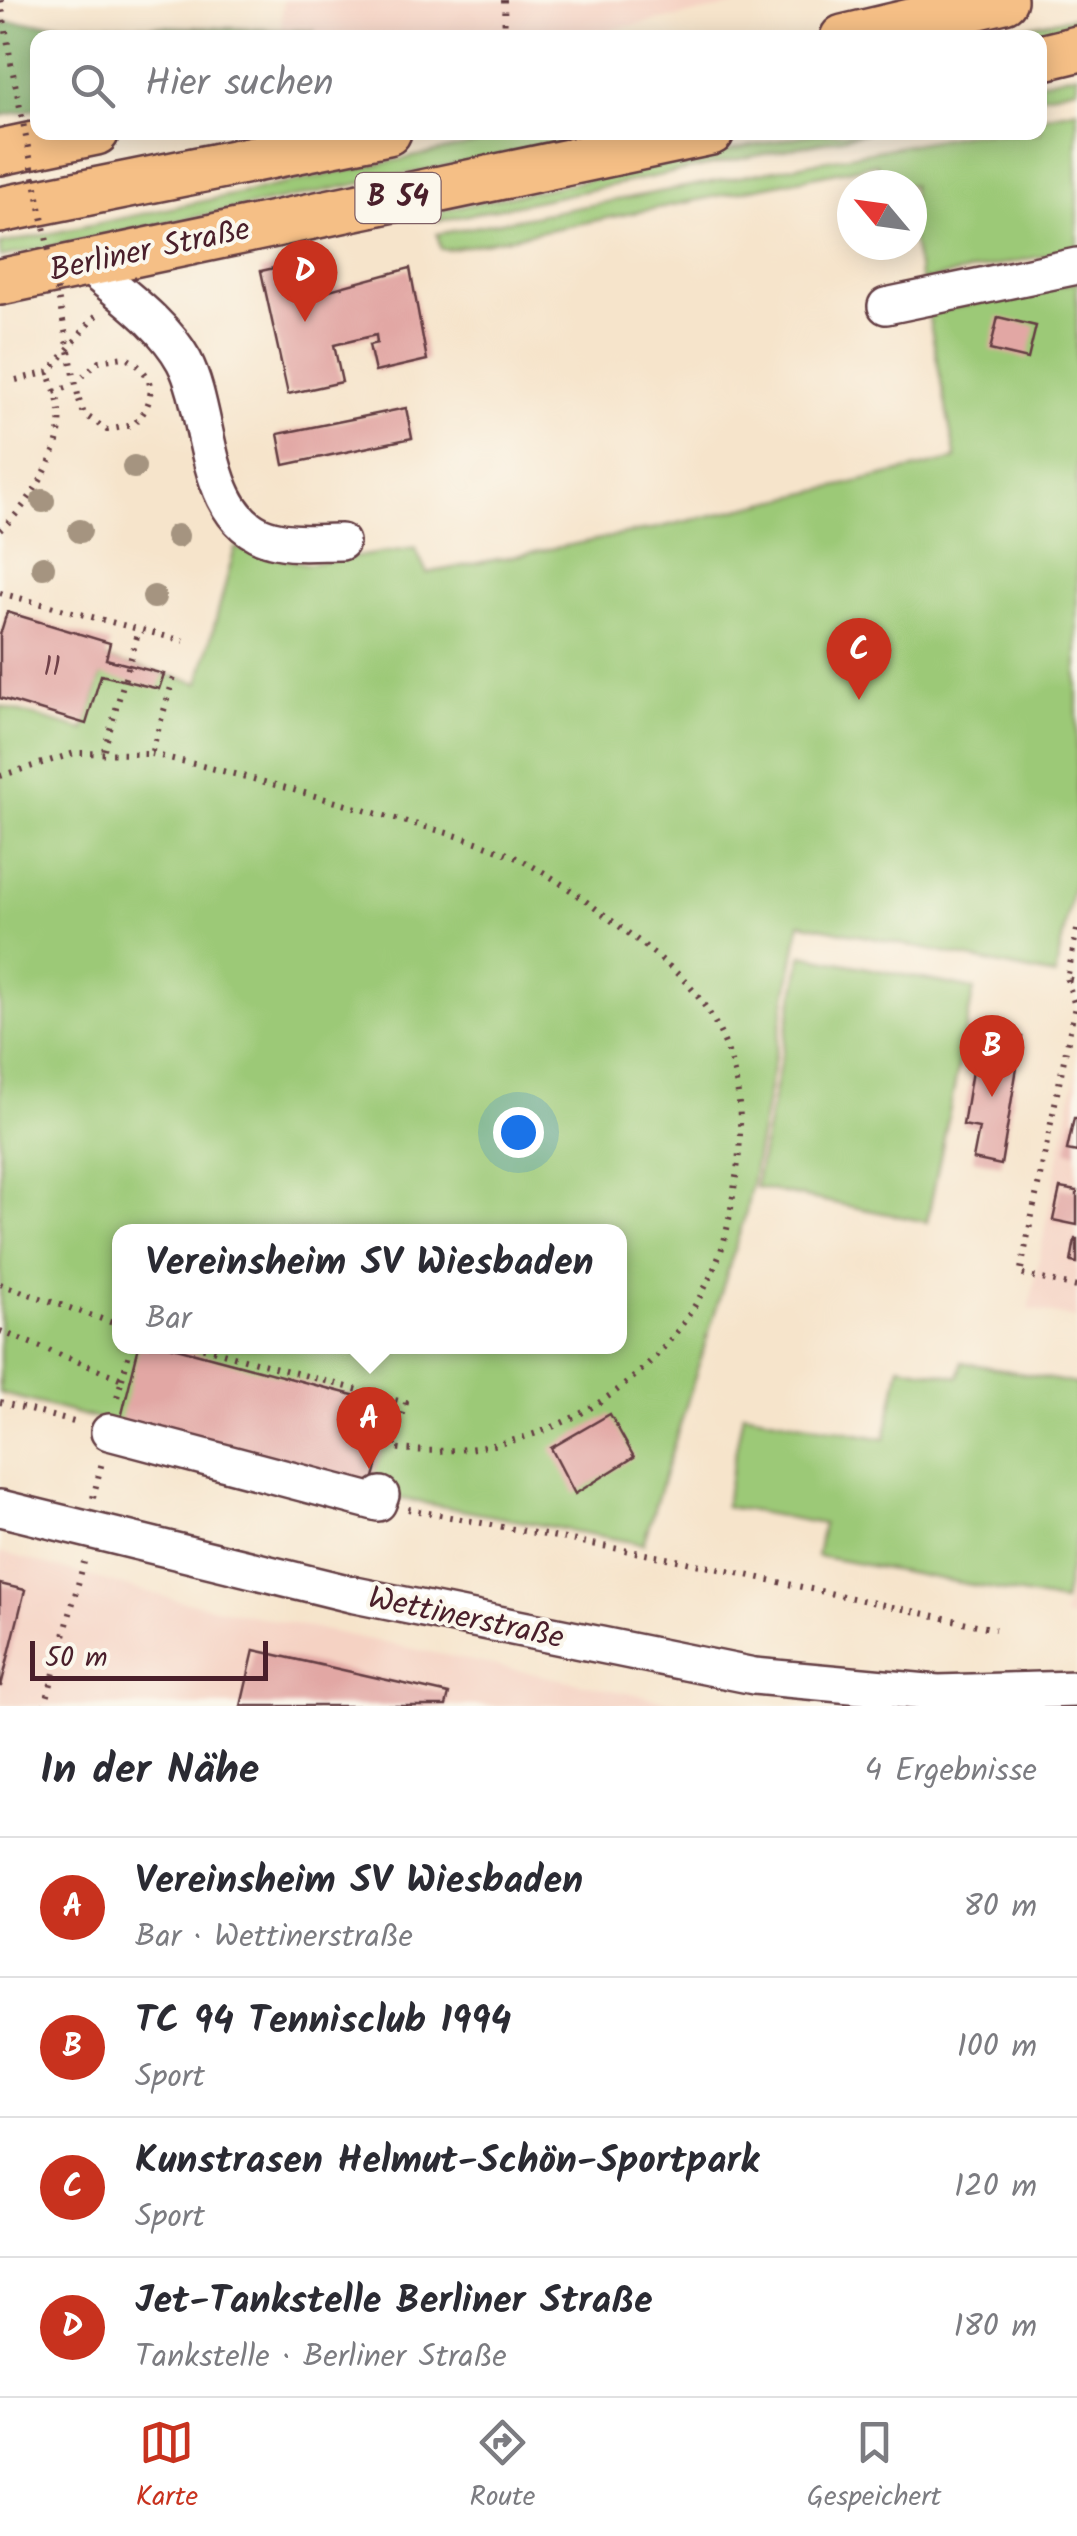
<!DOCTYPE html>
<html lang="de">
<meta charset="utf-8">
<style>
body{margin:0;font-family:Kalam,sans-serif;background:#f7f7f7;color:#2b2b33}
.compass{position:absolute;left:837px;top:170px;width:90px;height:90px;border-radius:50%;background:#fff;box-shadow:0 5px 25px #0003;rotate:299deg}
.scale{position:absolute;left:30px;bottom:25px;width:238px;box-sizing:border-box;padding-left:10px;border:5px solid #4a1f2b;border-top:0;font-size:28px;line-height:35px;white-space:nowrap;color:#4a1f2b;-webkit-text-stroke:8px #fbf7ec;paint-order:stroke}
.you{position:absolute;left:518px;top:1132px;width:35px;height:35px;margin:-25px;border:8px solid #fff;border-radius:50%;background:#1a73e8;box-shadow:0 0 0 15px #1a73e833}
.badge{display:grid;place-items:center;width:65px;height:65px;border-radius:50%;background:#c8321e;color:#fff;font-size:32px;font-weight:700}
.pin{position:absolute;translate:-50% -82px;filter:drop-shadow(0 2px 5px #0008)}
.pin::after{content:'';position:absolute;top:52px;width:35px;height:30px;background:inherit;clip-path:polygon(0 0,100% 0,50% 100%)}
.popup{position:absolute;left:112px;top:1224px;width:515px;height:130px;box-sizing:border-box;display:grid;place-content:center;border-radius:20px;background:#fff;filter:drop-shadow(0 2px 8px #0005);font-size:32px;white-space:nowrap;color:#7c7c81}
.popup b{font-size:38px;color:#2b2b33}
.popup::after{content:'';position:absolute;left:50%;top:100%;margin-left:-20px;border:20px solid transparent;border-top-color:#fff}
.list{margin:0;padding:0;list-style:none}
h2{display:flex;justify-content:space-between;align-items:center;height:130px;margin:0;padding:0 40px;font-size:42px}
h2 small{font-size:32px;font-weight:400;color:#7c7c81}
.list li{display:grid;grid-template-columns:65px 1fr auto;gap:30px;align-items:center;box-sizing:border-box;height:140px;padding:0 40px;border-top:2px solid #e1e1e2}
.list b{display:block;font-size:38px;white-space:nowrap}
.list p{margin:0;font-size:32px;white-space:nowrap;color:#7c7c81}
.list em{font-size:32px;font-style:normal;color:#7c7c81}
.icon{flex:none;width:55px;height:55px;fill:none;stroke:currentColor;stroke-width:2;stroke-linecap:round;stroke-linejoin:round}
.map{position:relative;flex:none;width:1077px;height:1706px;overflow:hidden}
.search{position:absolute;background:#fff;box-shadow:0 5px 25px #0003;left:30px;right:30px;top:30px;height:110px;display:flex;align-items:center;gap:25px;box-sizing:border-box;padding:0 35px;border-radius:20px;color:#7c7c81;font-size:38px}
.sheet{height:690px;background:#fff}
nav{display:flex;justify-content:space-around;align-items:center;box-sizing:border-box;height:140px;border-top:2px solid #e1e1e2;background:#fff;font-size:28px;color:#7c7c81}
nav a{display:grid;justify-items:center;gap:5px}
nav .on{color:#c8321e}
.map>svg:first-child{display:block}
.built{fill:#f5d2c3}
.green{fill:#9cc977;stroke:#737451;stroke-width:2.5;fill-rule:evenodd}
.forest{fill:#7dad68;stroke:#64664a;stroke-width:2.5}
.building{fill:#e2a7a4}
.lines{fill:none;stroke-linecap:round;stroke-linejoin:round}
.minor-casing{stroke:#643d43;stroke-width:40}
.major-casing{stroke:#643d43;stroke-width:50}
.path{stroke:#643d43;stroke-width:6;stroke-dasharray:2.5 8;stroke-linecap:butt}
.minor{stroke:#fff;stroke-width:35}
.major{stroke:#f5bf86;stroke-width:45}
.path-bridge{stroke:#643d43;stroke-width:6;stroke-dasharray:2.5 8;stroke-linecap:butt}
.tree{fill:#a59480}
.labels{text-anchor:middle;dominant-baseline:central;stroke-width:8;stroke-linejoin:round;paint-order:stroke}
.number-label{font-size:28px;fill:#704149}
.shield{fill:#fbf7ec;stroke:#7f6065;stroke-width:2.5}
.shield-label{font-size:30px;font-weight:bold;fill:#4a1f2b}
.street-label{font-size:32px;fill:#4a1f2b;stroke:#fbf7ec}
</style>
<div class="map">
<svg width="1077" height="1706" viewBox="0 0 1077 1706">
<rect width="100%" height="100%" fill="#fbf7ec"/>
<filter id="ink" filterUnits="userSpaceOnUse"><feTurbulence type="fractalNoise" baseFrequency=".01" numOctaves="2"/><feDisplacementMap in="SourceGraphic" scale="20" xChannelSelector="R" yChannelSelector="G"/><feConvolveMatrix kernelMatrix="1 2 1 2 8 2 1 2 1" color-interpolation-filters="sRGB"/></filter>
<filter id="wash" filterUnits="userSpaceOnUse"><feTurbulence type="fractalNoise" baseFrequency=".0048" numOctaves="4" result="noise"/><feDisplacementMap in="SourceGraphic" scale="40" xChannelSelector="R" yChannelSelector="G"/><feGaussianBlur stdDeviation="2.25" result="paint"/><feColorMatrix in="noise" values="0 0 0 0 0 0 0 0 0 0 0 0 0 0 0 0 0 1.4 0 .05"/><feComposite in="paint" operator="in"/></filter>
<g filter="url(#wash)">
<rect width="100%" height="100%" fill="#f6e4cb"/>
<path class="built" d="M283,0H765L572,37L313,38L314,32L281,30Z
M1077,1069V1319L1029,1309Z
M1077,1547V1619L1063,1618Z
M0,1552L177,1600L691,1706H0Z"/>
<path class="green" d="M1077,16V29L1038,37L974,38Z
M1077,73V88L1040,96V82Z
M1077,109V249L921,281L912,238V185H882L877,164L448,250L441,249L437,234L970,133L1040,132V117Z
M526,133H608L0,257V244Z
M815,133H867L438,221L443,210Z
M1077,282V867L1055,976L800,923L746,1212L643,1544L381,1495L0,1393V706L84,730L106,659L199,683L235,548L308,564L415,548L427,573L657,528L956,459L928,313ZM119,1232H619V1346H119Z
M802,955L974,989L927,1222L755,1187Z
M962,1362L1077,1384V1531L1063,1602L817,1556L823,1524L725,1506L743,1413L885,1439L900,1366L959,1377Z"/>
<path class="forest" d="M0,22L281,30L314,31L313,38H38L37,109L0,116Z"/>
<g id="blocks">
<path class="building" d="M318,258L326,291L410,268L427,360L375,372L369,345L377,343L376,335L334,345L342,382L288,394L261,271Z
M998,317L1036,326L1028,359L990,350Z
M406,408L412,438L284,465L278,434Z
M7,612L110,643L106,659L164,674L159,689L101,675L86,724L0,698V635Z
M979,1029L1022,1037L1001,1165L973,1159L979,1128L963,1125Z
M1074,1118H1077V1152L1067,1150Z
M1060,1188L1077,1191V1225L1053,1220Z
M1075,1239H1077V1263L1071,1262Z
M139,1346H169L394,1406L369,1495L119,1426Z
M610,1414L634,1457L575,1494L551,1448Z
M0,1584L25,1590L1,1686H0Z
M254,1650L449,1694L446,1706H241Z"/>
</g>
</g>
<g filter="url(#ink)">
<use href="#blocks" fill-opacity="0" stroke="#643d43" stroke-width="2.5"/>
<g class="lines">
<defs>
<path id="minor" d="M85,263C119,293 162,321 184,361C212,414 202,522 272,539C294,545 318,542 341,542
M886,306L1077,266
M109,1432L378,1503L381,1495
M0,1508L355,1595L754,1676L938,1693L1077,1689"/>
<path id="major" d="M843,38L1004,0
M1040,58L1077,49
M0,152L96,132
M0,210L388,132
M0,282L711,132"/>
</defs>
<use href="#minor" class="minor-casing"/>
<use href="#major" class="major-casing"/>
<path class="path" d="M1,0L11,63
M504,0L505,38
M16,380L49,372L97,314
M54,392L69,387
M79,400L84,414L107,430L133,425C158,401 157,372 124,357L99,361L83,376
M0,530C29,506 65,450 60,411C58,398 52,384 49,372
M0,593L184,641
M104,750L139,630
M151,754C228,771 302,792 378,814C430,829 486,840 534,867C567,885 597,910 627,932C651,951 681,973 699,998C739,1051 746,1113 736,1177C732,1201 729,1227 721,1251C672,1386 534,1467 393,1448L406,1403L197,1346
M0,776L75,753L151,754L174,677
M1077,930L1067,979L1077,981
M1067,979L1075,1006L1020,1274L1077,1287
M0,1284L119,1325
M0,1331L122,1379L116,1401
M122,1379L131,1346
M0,1402L81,1424
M93,1498L102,1462
M408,1509L682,1561L995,1629
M45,1706L84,1562"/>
<use href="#minor" class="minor"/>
<use href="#major" class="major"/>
<path class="path-bridge" d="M11,63L79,400"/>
</g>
<g class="tree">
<circle cx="134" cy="467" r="12"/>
<circle cx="43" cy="501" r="12"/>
<circle cx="80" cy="531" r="12"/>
<circle cx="177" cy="536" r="12"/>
<circle cx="43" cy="567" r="12"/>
<circle cx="154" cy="597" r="12"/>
</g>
</g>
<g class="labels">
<g class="number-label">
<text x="52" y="667">11</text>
</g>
<rect class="shield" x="355.5" y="173" width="85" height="50" rx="8"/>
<g class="shield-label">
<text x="398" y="198">B 54</text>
</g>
<g class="street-label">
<text transform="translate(150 251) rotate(-12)">Berliner Straße</text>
<text transform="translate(466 1619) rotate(12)">Wettinerstraße</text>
</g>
</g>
</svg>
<svg class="compass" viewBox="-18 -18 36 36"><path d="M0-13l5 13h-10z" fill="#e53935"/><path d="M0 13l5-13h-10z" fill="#7c7c81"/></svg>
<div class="scale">50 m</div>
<div class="you"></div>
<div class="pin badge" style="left:369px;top:1469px">A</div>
<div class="popup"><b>Vereinsheim SV Wiesbaden</b>Bar</div>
<div class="pin badge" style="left:992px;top:1097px">B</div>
<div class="pin badge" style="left:859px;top:700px">C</div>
<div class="pin badge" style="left:305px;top:322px">D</div>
<div class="search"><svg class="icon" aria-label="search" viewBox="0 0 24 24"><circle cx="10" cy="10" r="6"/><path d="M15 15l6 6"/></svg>Hier suchen</div>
</div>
<section class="sheet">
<h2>In der Nähe<small>4 Ergebnisse</small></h2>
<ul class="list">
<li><span class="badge">A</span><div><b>Vereinsheim SV Wiesbaden</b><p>Bar · Wettinerstraße</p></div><em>80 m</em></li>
<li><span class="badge">B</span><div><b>TC 94 Tennisclub 1994</b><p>Sport</p></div><em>100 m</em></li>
<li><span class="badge">C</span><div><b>Kunstrasen Helmut-Schön-Sportpark</b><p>Sport</p></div><em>120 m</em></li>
<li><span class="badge">D</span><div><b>Jet-Tankstelle Berliner Straße</b><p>Tankstelle · Berliner Straße</p></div><em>180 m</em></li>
</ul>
</section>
<nav>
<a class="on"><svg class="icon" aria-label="map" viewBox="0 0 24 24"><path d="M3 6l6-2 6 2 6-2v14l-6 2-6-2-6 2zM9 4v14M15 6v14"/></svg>Karte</a>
<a><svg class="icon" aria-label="directions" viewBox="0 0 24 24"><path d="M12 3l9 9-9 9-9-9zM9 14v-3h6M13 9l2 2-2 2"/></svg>Route</a>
<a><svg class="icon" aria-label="saved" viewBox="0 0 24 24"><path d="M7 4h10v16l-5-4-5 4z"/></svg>Gespeichert</a>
</nav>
